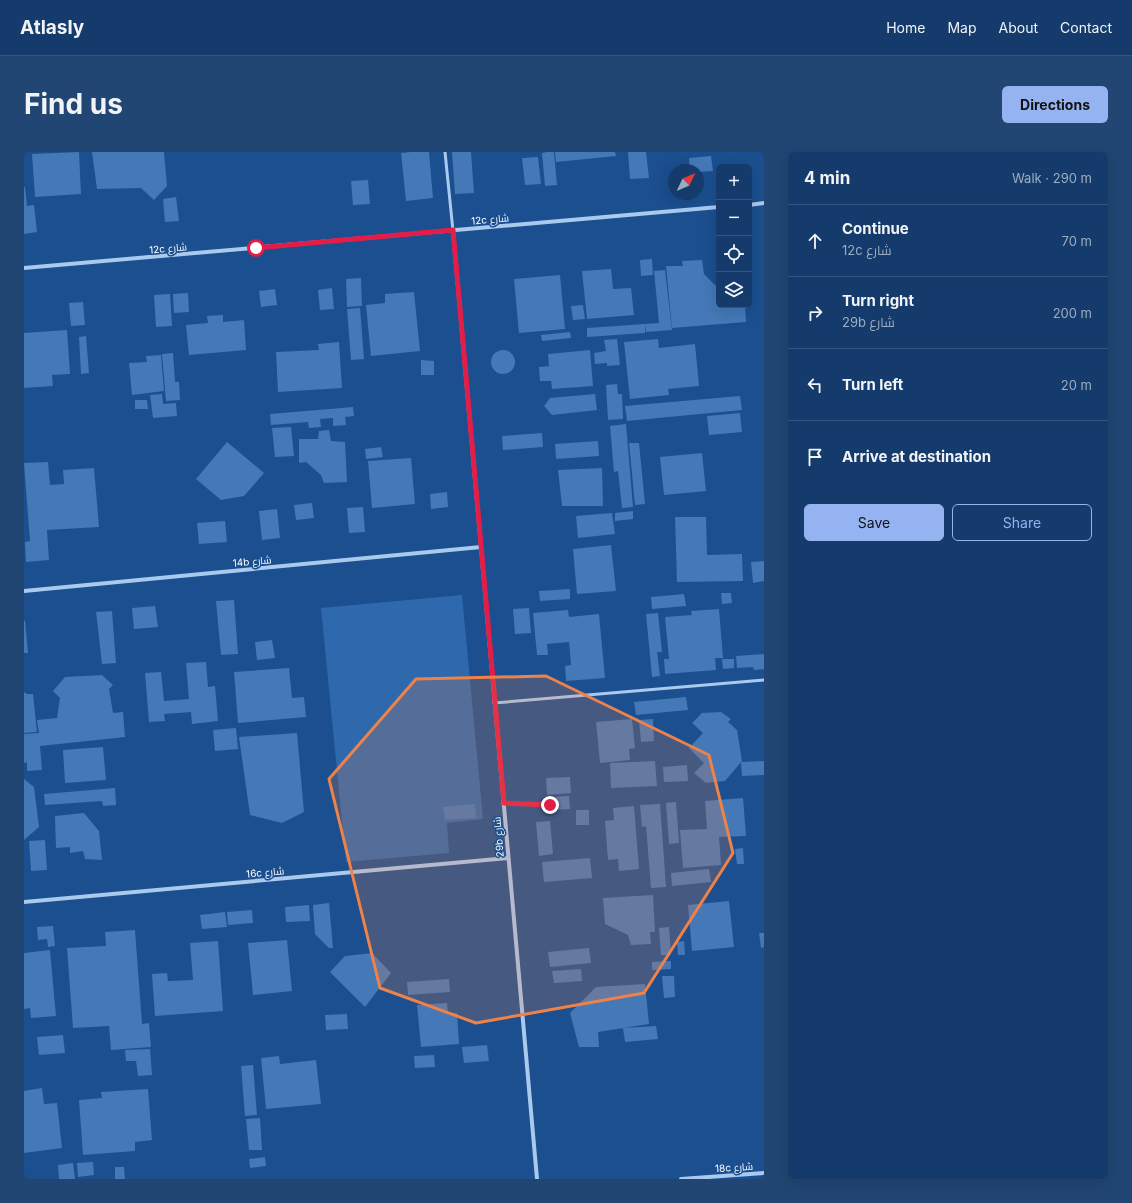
<!DOCTYPE html>
<meta charset="utf-8">
<style>
body{margin:0;font-family:Inter,Cairo,sans-serif;background:#214673;color:#f1f3f6}
.controls{position:absolute;right:12px;top:12px;display:grid;overflow:hidden;border-radius:6px;box-shadow:0 4px 16px #0002}
.controls button{width:36px;height:36px;display:grid;place-items:center;padding:0;border:0;border-bottom:1px solid #33557e;background:#143b6b;color:#f1f3f6;font:20px sans-serif}
.compass{position:absolute;left:644px;top:12px;width:36px;height:36px;border-radius:50%;background:#143b6b;box-shadow:0 4px 16px #0002;rotate:46deg}
.stop{position:absolute;width:12px;height:12px;margin:-9px;border:3px solid #e11d48;border-radius:50%;background:#fff}
.stop.end{background:#e11d48;border-color:#fff;box-shadow:0 1px 4px #0008}
.list{margin:0;padding:0;list-style:none}
h2{display:flex;justify-content:space-between;align-items:center;height:52px;margin:0;padding:0 16px;font-size:17px}
h2 small{font-size:13px;font-weight:400;color:#9dadc1}
.list li{display:grid;grid-template-columns:26px 1fr auto;gap:12px;align-items:center;box-sizing:border-box;height:72px;padding:0 16px;border-top:1px solid #33557e}
.list b{display:block;font-size:15px;white-space:nowrap}
.list p{margin:0;font-size:13px;white-space:nowrap;color:#9dadc1}
.list em{font-size:13px;font-style:normal;color:#9dadc1}
.actions{display:flex;gap:8px;padding:12px 16px}
.actions a{flex:1;padding:9px 0;border:1px solid #95b2f1;border-radius:6px;text-align:center;font-size:14px;color:#95b2f1}
.actions .main{background:#95b2f1;color:#111}
.icon{flex:none;width:22px;height:22px;fill:none;stroke:currentColor;stroke-width:2;stroke-linecap:round;stroke-linejoin:round}
.map{position:relative;flex:none;width:740px;height:1027px;overflow:hidden;border-radius:6px}
header{display:flex;align-items:center;gap:24px;box-sizing:border-box;height:56px;padding:0 20px;background:#143b6b;border-bottom:1px solid #33557e}
header strong{font-size:19px}
nav{display:flex;gap:22px;margin-inline-start:auto;font-size:14px}
.intro{display:flex;align-items:center;justify-content:space-between;box-sizing:border-box;height:96px;padding:0 24px}
h1{margin:0;font-size:28px}
.button{padding:10px 18px;border-radius:6px;background:#95b2f1;color:#111;font-size:14px;font-weight:700}
main{display:flex;gap:24px;padding:0 24px}
aside{flex:1;background:#143b6b;border-radius:6px;box-shadow:0 4px 16px #0002}
.map>svg:first-child{display:block}
.green{fill:#2e69ad}
.building{fill:#4478b7}
.lines{fill:none;stroke-linecap:round;stroke-linejoin:round}
.lane{stroke:#a9c9ee;stroke-width:3}
.street{stroke:#a9c9ee;stroke-width:4}
.route{stroke:#e11d48;stroke-width:5}
.marked{fill:#ee8249;fill-opacity:0.2;stroke:#ee8249;stroke-width:3;stroke-linejoin:round}
.labels{text-anchor:middle;dominant-baseline:central;stroke-width:3;stroke-linejoin:round;paint-order:stroke}
.street-label{font-size:10px;fill:#fff;stroke:#1b4f8f}
</style>
<header>
<strong>Atlasly</strong>
<nav><a>Home</a><a>Map</a><a>About</a><a>Contact</a></nav>
</header>
<div class="intro"><h1>Find us</h1><a class="button">Directions</a></div>
<main>
<div class="map">
<svg width="740" height="1027" viewBox="0 0 740 1027">
<rect width="100%" height="100%" fill="#1b4f8f"/>
<path class="green" d="M438,443L459,667L423,671L425,701L322,710L297,456Z"/>
<path class="building" d="M55,0L57,42L11,45L8,2Z
M68,0H140L143,34L130,48L117,36L73,37Z
M387,0H405L409,46L382,49L377,1Z
M428,0H447L450,41L431,42Z
M523,0H530L533,33L521,34L518,1Z
M531,0H591L592,4L532,10Z
M604,0H622L625,26L606,27Z
M687,4L689,19L674,20V18H666L665,6Z
M514,5L517,32L501,33L498,6Z
M344,28L346,52L329,53L327,29Z
M0,35H1L3,54L10,53L13,80L0,82Z
M152,45L155,69L141,70L139,47Z
M628,107L629,123L617,124L616,108Z
M678,108L680,122L695,137V153H721L722,170L648,176L642,114H659L658,109Z
M587,117L589,137L607,136L610,163L563,167L558,119Z
M641,118L648,178L622,180L621,172L635,171L630,119Z
M536,123L541,177L495,181L490,127Z
M337,126L338,154L323,155L322,127Z
M308,136L310,157L296,158L294,138Z
M251,137L253,153L237,155L235,139Z
M390,140L396,199L347,204L342,153L361,151V142Z
M164,141L165,160L150,161L149,142Z
M146,142L148,174L132,175L130,143Z
M59,150L61,173L47,174L45,151Z
M559,153L561,167L549,168L547,154Z
M336,156L340,207L327,208L323,157Z
M199,163V170L220,168L222,198L165,203L162,173L184,171L183,164Z
M621,172V181L563,185V176Z
M43,178L46,222L28,223L29,234L0,236V181Z
M546,180L547,186L518,189L517,183Z
M62,184L65,221L57,222L55,185Z
M593,187L596,213L583,214V211L571,212L570,201L582,199L580,188Z
M634,187L635,196L671,192L675,234L644,237L645,243L606,247L600,190Z
M315,190L318,236L254,240L252,200L295,198L294,192Z
M566,198L569,234L528,237L527,229H516L515,215L525,214L524,202Z
M467 210a12 12 0 1 1 24 0a12 12 0 1 1-24 0Z
M149,201L151,230H155L156,248L142,249L138,202Z
M137,203L140,239L108,243L105,211L123,210L122,204Z
M397,208L410,209V223H397Z
M593,232L594,242H598L599,267L584,268L582,233Z
M138,242L139,252L152,251L153,264L129,266L126,243Z
M571,242L573,258L528,263L520,254L526,246Z
M716,244L718,258L603,269L601,254Z
M111,248H123L124,257H111Z
M329,255L330,264L321,265L322,273L309,274V266L296,267L297,275L285,276L284,270L247,273L246,262Z
M716,261L718,280L685,283L683,264Z
M602,272L609,355L598,356L594,319L590,320L586,274Z
M267,275L270,304L251,305L248,276Z
M305,278L307,289L321,290L323,330L300,331L297,323L282,310L275,311V287H294L295,279Z
M518,281L519,295L479,298L478,284Z
M574,289L575,304L532,307L531,292Z
M203,290L240,321L220,344L197,348L172,327Z
M605,291H615L621,352L611,353Z
M357,295L359,305L342,307L341,297Z
M678,301L682,339L640,343L636,305Z
M387,306L391,352L348,356L344,309Z
M24,310L26,333L40,332L39,318L70,316L75,375L23,378L25,408L2,410L1,390L6,389L0,311Z
M578,316L579,354H538L534,318Z
M423,340L424,355L407,357L406,342Z
M288,351L290,366L272,368L270,353Z
M339,355L341,380L325,381L323,356Z
M253,357L256,386L238,388L235,359Z
M609,359V367L591,369V361Z
M588,361L591,382L554,386L552,364Z
M651,365H682L683,403L718,402L719,429L653,430Z
M201,369L203,390L175,392L173,371Z
M587,393L592,439L553,442L549,397Z
M740,409V429L729,431L727,410Z
M546,437V447L516,449L515,439Z
M697,441H707L708,451L698,452Z
M660,442L662,454L628,457L627,445Z
M210,448L214,502L197,503L192,449Z
M131,454L134,475L110,477L108,456Z
M505,456L507,481L491,482L489,457Z
M695,457L699,506H691L692,518L641,522L640,507H645L641,465L668,463L667,459Z
M544,458L545,465L575,462L581,526L542,529L541,514L547,513L545,490L523,492L524,503H513L509,461Z
M88,459L92,511L78,512L72,460Z
M634,461L638,500H633L636,524L628,525L622,462Z
M1,468L4,501H0V469Z
M248,488L251,506L233,508L231,490Z
M740,502V517L730,518L729,515L713,516L712,504Z
M698,507H710V516L699,517Z
M182,510L184,535L191,534L194,569L168,572L167,560L140,562L141,569L125,570L121,521L137,520L140,549L165,547L162,511Z
M265,516L268,546L280,545L282,565L214,571L210,520Z
M78,523L89,533L85,537L89,561L99,560L101,585L16,594L18,618L3,619V610L0,611V582L15,581L13,568L33,566L36,546L29,539L41,525Z
M0,540L3,542H9L13,580L0,581Z
M662,545L664,558L612,563L610,550Z
M697,560L707,567L704,570L713,578L718,609L701,629L682,631L670,621L680,611L665,596L679,581L668,571L678,561Z
M608,567L611,596L605,597L606,608L576,611L572,570Z
M629,567L630,589L617,590L615,568Z
M212,576L214,597L191,599L189,578Z
M273,581L280,660L258,671L226,663L215,585Z
M79,595L82,628L41,631L39,598Z
M631,609L633,634L587,636L586,611Z
M740,609V623L718,624L717,610Z
M663,613L664,629L640,630L639,615Z
M546,625L547,641L523,643L522,626Z
M0,627L10,635L15,675L0,688Z
M91,636L92,653L79,654L78,649L21,653L20,642Z
M545,644L546,657L530,658L529,645Z
M719,646L722,684L695,685L697,713L659,716L656,678L683,677L681,649Z
M652,650L655,691L645,692L642,651Z
M451,652L452,666L421,668L419,655Z
M636,652L642,735L627,736L622,674L618,675L616,653Z
M610,654L615,717L595,719L594,707L584,708L581,669L590,668L589,656Z
M552,658H565V673H552Z
M60,661L75,679L78,708L61,707L59,699L46,701V695L32,696L31,664Z
M526,669L529,702L515,704L512,670Z
M21,688L23,718L7,719L5,689Z
M719,696L720,712H713L711,697Z
M566,706L568,726L520,730L518,710Z
M685,717L687,730L648,734L647,721Z
M629,743L631,780H626L627,792L607,793L604,783L581,772L579,746Z
M705,749L710,795L668,799L664,753Z
M305,751L309,796H305L291,782L289,753Z
M285,753L286,769L262,770L261,755Z
M228,758L229,771L204,773L203,760Z
M201,760L203,775L178,777L176,763Z
M29,774L31,794L24,795L23,787L14,788L13,775Z
M645,775L647,803H637L635,776Z
M111,778L118,872L125,871L127,895L87,898L85,874L49,876L43,796L82,794L81,780Z
M735,781H740V795L737,796Z
M263,788L268,839L229,843L224,791Z
M194,789L199,859L131,864L128,822L143,821L144,829L169,828L166,791Z
M660,789L661,803H654L653,790Z
M565,796L567,811L526,815L524,800Z
M26,798L32,864L7,866L6,856L0,857V801Z
M348,801L367,821L341,855L306,820L321,804Z
M647,809V817L628,818V810Z
M557,817L558,829L530,831L528,819Z
M638,824H650L651,845L640,846Z
M425,827L426,840L384,843L383,830Z
M621,832L625,872L574,880L575,895H555L546,861L572,835Z
M423,851L424,862L433,861L435,892L397,895L393,853Z
M323,862L324,877L302,878L301,863Z
M632,874L634,887L601,890L599,876Z
M39,883L41,901L15,903L13,885Z
M463,893L465,909L440,911L438,895Z
M126,897L128,923L114,924L112,909H102L101,898Z
M410,903L411,915L391,916L390,904Z
M255,904L256,912L292,908L297,952L242,957L237,906Z
M229,913L233,963L221,964L217,914Z
M18,936L20,952L33,951L38,996L0,1001V939Z
M124,937L128,988L111,990V999L59,1003L55,948L78,946L77,940Z
M236,966L238,998H225L222,967Z
M241,1005L242,1014L226,1016L225,1007Z
M69,1010L70,1023L54,1025L53,1011Z
M49,1011L51,1027H35L34,1013Z
M91,1015H100L101,1027H91Z"/>
<g class="lines">
<path class="lane" d="M421,0L429,79
M470,551L740,528
M479,651L526,653"/>
<path class="street" d="M725,53L740,51
M429,79L513,1027
M0,116L695,55
M0,439L457,395
M0,750L484,706
M657,1027L740,1021"/>
</g>
<g class="lines">
<path class="route" d="M232,96L429,78L480,651L526,653"/>
</g>
<path class="marked" d="M522,524L685,603L709,701L620,841L452,871L356,836L305,627L392,527Z"/>
<g class="labels">
<g class="street-label">
<text transform="translate(466 67) rotate(-5)">12c شارع</text>
<text transform="translate(144 96) rotate(-5)">12c شارع</text>
<text transform="translate(228 409) rotate(-5)">14b شارع</text>
<text transform="translate(474 685) rotate(-95)">29b شارع</text>
<text transform="translate(241 720) rotate(-5)">16c شارع</text>
<text transform="translate(710 1015) rotate(-4)">18c شارع</text>
</g>
</g>
</svg>
<div class="controls">
<button>+</button>
<button>−</button>
<button><svg class="icon" aria-label="locate" viewBox="0 0 24 24"><circle cx="12" cy="12" r="6"/><path d="M12 2v4M12 18v4M2 12h4M18 12h4"/></svg></button>
<button><svg class="icon" aria-label="layers" viewBox="0 0 24 24"><path d="M12 4l9 5-9 5-9-5zM3 14l9 5 9-5"/></svg></button>
</div>
<svg class="compass" viewBox="-18 -18 36 36"><path d="M0-13l5 13h-10z" fill="#e53935"/><path d="M0 13l5-13h-10z" fill="#9dadc1"/></svg>
<div class="stop" style="left:232px;top:96px"></div>
<div class="stop end" style="left:526px;top:653px"></div>
</div>
<aside>
<h2>4 min<small>Walk · 290 m</small></h2>
<ul class="list">
<li><svg class="icon" aria-label="ahead" viewBox="0 0 24 24"><path d="M12 20V5M6 11l6-6 6 6"/></svg><div><b>Continue</b><p>12c شارع</p></div><em>70 m</em></li>
<li><svg class="icon" aria-label="right" viewBox="0 0 24 24"><path d="M7 20v-9h11M14 6l5 5-5 5"/></svg><div><b>Turn right</b><p>29b شارع</p></div><em>200 m</em></li>
<li><svg class="icon" aria-label="left" viewBox="0 0 24 24"><path d="M17 20v-9H6M10 6l-5 5 5 5"/></svg><div><b>Turn left</b></div><em>20 m</em></li>
<li><svg class="icon" aria-label="arrive" viewBox="0 0 24 24"><path d="M6 21V4h12l-3 4 3 4H6"/></svg><div><b>Arrive at destination</b></div></li>
</ul>
<div class="actions"><a class="main">Save</a><a>Share</a></div>
</aside>
</main>
